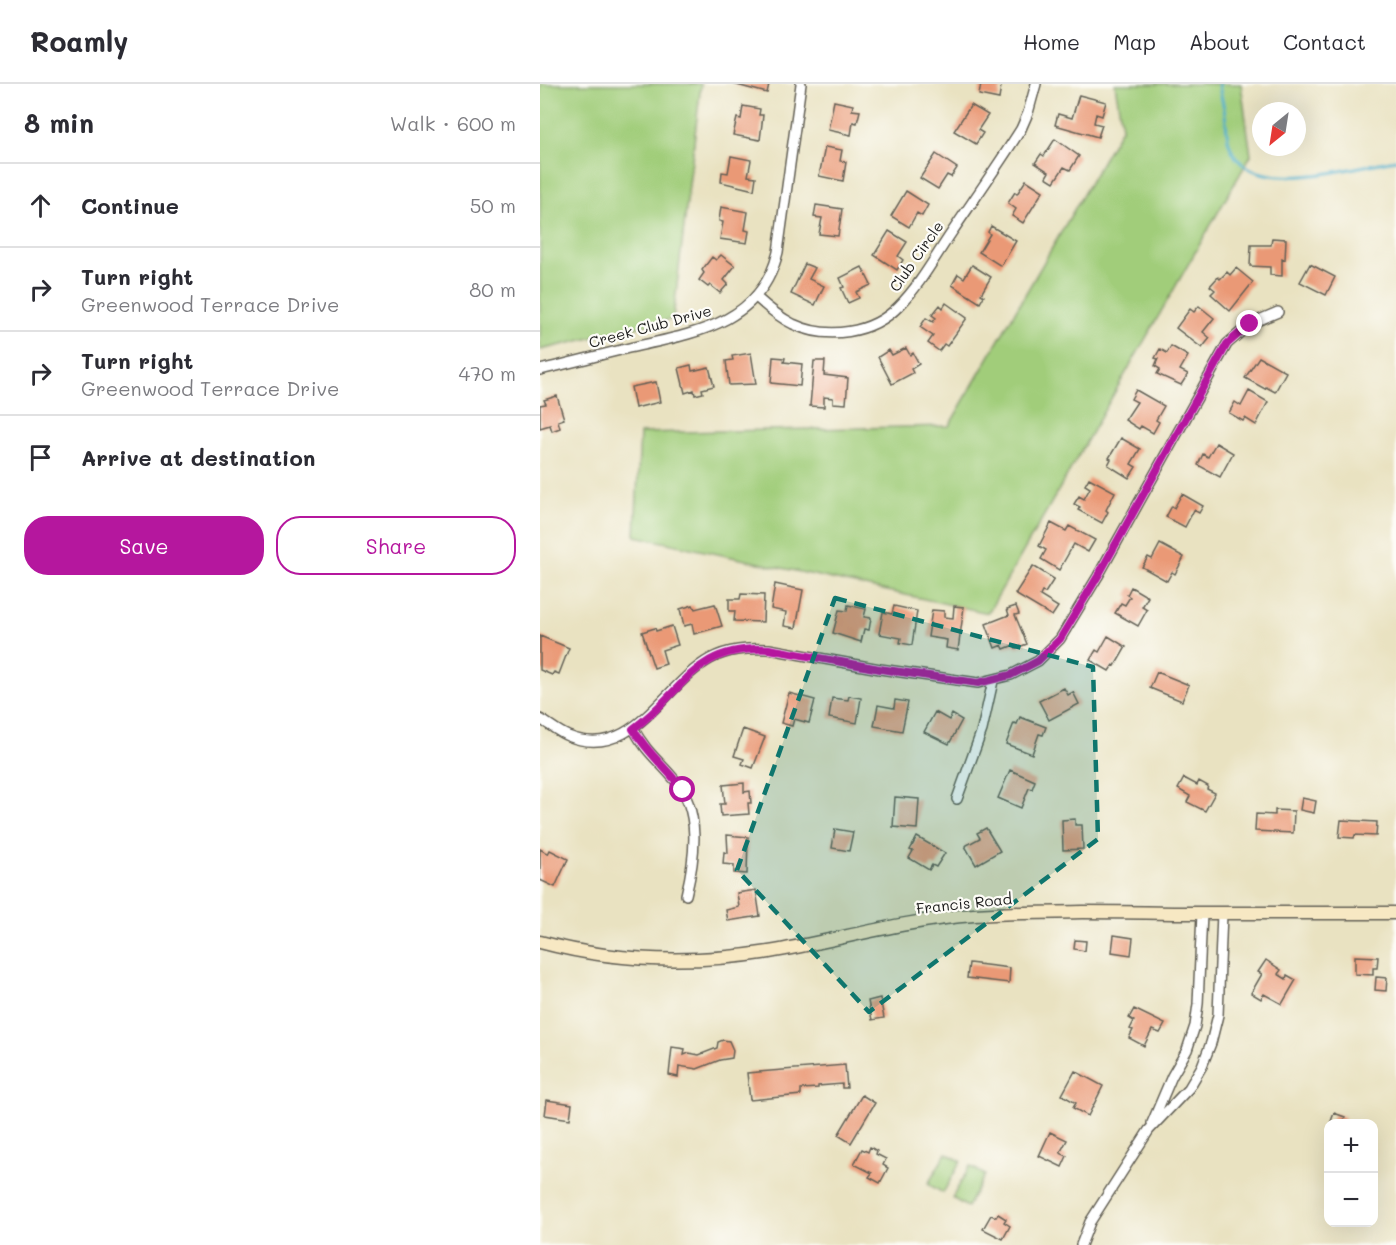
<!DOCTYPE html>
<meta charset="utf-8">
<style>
body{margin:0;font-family:Mali,sans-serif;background:#f7f7f7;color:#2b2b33}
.controls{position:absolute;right:18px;bottom:18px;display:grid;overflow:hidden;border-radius:12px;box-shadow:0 6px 24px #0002}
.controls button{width:54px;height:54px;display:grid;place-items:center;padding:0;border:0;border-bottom:2px solid #e1e1e2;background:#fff;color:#2b2b33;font:30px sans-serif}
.compass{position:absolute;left:712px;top:18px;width:54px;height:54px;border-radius:50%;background:#fff;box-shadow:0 6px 24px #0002;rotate:210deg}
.stop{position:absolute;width:18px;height:18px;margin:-14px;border:4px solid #b5179e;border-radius:50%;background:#fff}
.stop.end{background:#b5179e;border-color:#fff;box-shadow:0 2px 6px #0008}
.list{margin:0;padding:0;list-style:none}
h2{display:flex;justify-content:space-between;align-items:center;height:78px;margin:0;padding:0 24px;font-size:26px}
h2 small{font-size:20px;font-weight:400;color:#7c7c81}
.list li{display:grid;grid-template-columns:39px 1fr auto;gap:18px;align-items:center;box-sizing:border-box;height:84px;padding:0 24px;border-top:2px solid #e1e1e2}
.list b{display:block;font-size:22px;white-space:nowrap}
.list p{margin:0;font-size:20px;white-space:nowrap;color:#7c7c81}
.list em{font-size:20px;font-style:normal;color:#7c7c81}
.actions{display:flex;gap:12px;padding:18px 24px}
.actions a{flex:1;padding:14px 0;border:2px solid #b5179e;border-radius:24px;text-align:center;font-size:21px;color:#b5179e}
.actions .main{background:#b5179e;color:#fff}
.icon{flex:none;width:33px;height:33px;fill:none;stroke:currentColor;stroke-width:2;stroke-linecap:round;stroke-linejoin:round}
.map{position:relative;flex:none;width:856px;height:1161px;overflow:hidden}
header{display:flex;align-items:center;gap:36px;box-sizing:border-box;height:84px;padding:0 30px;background:#fff;border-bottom:2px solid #e1e1e2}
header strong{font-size:28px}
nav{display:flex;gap:33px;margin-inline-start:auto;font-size:21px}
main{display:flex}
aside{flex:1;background:#fff}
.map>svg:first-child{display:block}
.green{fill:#a1cd7a;stroke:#5e744b;stroke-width:1.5}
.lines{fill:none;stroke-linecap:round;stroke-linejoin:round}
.stream{stroke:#4baeca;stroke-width:3}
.building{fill:#ea9976}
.street-casing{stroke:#646156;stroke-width:12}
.secondary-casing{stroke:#646156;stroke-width:15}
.street{stroke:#fff;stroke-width:9}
.secondary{stroke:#f7e8c3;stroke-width:12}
.route{stroke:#b5179e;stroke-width:8}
.marked{fill:#0f766e;fill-opacity:0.2;stroke:#0f766e;stroke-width:4.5;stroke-dasharray:12 8;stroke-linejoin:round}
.labels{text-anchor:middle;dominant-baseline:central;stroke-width:4.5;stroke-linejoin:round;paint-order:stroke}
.street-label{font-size:15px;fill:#1c1c1c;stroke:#fdfcf7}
</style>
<header>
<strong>Roamly</strong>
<nav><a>Home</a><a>Map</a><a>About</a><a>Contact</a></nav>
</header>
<main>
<aside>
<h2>8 min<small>Walk · 600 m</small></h2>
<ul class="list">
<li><svg class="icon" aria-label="ahead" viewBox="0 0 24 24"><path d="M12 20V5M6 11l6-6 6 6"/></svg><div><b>Continue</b></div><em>50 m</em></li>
<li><svg class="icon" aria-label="right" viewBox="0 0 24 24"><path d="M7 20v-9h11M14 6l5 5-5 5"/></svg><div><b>Turn right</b><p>Greenwood Terrace Drive</p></div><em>80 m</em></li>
<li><svg class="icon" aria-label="right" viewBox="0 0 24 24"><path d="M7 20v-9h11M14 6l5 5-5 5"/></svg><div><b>Turn right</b><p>Greenwood Terrace Drive</p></div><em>470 m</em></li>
<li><svg class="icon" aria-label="arrive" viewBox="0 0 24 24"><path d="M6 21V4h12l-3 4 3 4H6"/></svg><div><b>Arrive at destination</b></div></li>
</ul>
<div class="actions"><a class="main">Save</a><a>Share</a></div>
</aside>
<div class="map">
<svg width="856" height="1161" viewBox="0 0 856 1161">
<rect width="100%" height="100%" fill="#fdfcf7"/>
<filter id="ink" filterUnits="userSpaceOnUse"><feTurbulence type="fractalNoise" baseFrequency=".0167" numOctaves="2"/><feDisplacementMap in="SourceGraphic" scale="12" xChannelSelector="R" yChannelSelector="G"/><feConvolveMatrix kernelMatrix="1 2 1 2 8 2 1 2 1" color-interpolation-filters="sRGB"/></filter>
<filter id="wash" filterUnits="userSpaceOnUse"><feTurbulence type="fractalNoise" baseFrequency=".008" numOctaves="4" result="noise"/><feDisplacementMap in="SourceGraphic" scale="24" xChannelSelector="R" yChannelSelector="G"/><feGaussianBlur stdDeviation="1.35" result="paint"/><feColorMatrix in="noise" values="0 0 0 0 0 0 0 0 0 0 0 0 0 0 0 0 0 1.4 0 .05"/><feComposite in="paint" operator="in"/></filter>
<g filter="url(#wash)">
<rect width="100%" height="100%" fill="#e9e2c1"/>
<path class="green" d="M0,0H161L133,235L0,266Z
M575,0H701L711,71L448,529L95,452L100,349L409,342L582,43Z
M406,1069L421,1077L403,1109L388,1100Z
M430,1082L445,1091L427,1123L412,1114Z"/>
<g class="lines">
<path class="stream" d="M679,0C680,11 684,21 685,31C687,40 686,50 689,59C705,118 815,82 856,76"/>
</g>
<g id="blocks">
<path class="building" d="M193,0H229L227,9Z
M441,0H457L461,2L459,15L439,11Z
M539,11L566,18L562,32L556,30L554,39L562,41L558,53L515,41L518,30L532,34Z
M294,17L313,21L312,26L320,27L317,39L313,38L311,51L288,46Z
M431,21L448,31L438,46L443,49L436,60L414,47Z
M203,22L220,25L219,31H223L220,56L193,51L197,34L201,35Z
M515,55L539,72L530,86L524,83L514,98L506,93L509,88L495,79L501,70L504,72Z
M285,63L302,66L300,77L306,78L303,97L279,92Z
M396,70L417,84L411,93L407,91L398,105L380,94Z
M191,72L211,76L208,92L216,93L214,106L181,98L182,88L188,89Z
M486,96L503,107L483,139L472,132L476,125L468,119L475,108L477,110Z
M366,107L388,121L382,132L377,129L369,143L351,132Z
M276,121L302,125L298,152L279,150L282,134L274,133Z
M181,123L208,128L205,146L209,147L207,159L180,155L183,138L179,137Z
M451,142L476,157L461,182L439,168L450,150L448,148Z
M349,147L367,158L358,172L363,176L357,186L334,171Z
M732,154L746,155L745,176L742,175V192L730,191V183L710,182L711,161H731Z
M181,171L195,182L184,196L188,200L180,209L170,201L168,203L159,196L164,189L162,186L172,173L176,176Z
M265,180L275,184L269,195L284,202L275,221L251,210Z
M770,180L795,193L786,211L760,198Z
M432,181L451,193L441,210L444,212L440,219L412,201L418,190L424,194Z
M322,183L331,201L316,208L319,214L308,219L301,204L304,203L300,194Z
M696,184L713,198L690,227L671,210L675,206L670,202L678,193L680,195L687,188L690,191Z
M406,219L427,234L407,262L404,260L399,267L388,259L393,252L380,243L386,234L393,238L396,234L392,231L400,221L403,224Z
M659,222L674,234L663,248L670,254L662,264L636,244L650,225L654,228Z
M631,262L648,272L640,286L648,290L641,301L617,290L620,285L615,282L618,275L615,274L620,265L627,269Z
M366,264L370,271L373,269L379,280L371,285L373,289L352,300L338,273L349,266L352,271Z
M211,269L216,300L189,301L186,277L193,276L192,272Z
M233,273L245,274L244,278L262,280L260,302L231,299Z
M719,273L746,288L735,308L726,303L725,305L705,294Z
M274,277H285L284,291L308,294L306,320L293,319V314L284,313V323L270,322Z
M151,281L152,287L169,283L174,302L162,305L163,309L155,311L154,306L145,309L139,284Z
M116,298L120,318L95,324L91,303Z
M596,306L624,322L616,336L619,338L613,349L601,342L599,345L585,336L597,318L591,315Z
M709,307L728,318L716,341L705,334L703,337L689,329L695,318L701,322Z
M17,312L24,335L18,337L20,344L12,347L10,341L0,344V321L6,320L4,316Z
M581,354L600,365L591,380L596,383L589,394L568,381L571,375L569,374Z
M676,359L693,369L680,393L658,381L663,370L668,373Z
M549,394L575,408L566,426L568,428L562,439L538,426L540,423L534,420L539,412L544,415L550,404L545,401Z
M642,410L663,422L659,429L654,426L645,443L626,433L632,422L634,424Z
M511,439L526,447L529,442L555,456L548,468L534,460L519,486L501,475L506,466L499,462Z
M620,460L644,473L635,490L632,488L627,497L602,483L608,473L612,475Z
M493,482L514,495L505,509L502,508L500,512L518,523L512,532L475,510Z
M235,500L263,506L256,544L244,542L246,528L231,525Z
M591,503L608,513L602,523L607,526L598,542L575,529L581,519L585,521L590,513L587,511Z
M201,510L224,511L223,538L194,537L195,527H189V515H200Z
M175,520L182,542L154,550L152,540L144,542L140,525L153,521L155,525Z
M308,521L326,525L324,533L331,534L329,546L324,545L321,558L293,549L299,526L307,527Z
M354,522L377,527L372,561L360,559L361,554L339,550L343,528L352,530Z
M414,522L424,523L418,566L406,564L407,556L388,553L392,526L404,527V533L413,534Z
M476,522L479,530L475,531L487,560L476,564L474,561L464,565L462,561L455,564L446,540L469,531L467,525Z
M132,542L138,561L122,566L126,580L114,584L102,548L115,544L116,547Z
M0,552L29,564L19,590L14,588L12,591L0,586Z
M568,552L586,563L575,582L573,581L569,587L550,576L556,566L559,568Z
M617,588L649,601L642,617L610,604Z
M524,604L528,611L533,608L539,620L509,636L499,617Z
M249,609L275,616L269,639L254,635L252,642L241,639Z
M309,612L321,614L317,639L289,634L292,614L308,616Z
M355,616L368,618L362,647L334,642L338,621L354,624Z
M395,628L409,636L412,630L422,636L409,660L384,648Z
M480,633L506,643L503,651L499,650L492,670L466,660L474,639L477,640Z
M203,645L225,653L213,684L202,680L204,675L194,672Z
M470,686L495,697L492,705L489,704L481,724L458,714Z
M644,694L657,701L659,697L668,702L667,705L675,709L665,727L647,718L650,712L638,705Z
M204,699V708L210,707L211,719H208L209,730L181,732L180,720H185L183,701Z
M355,713L379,715L377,745L353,743Z
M762,714L776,717L774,729L760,726Z
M735,726L754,727L753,749L715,747L716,730L735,731Z
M535,735V741H542L543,765L523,766L522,736Z
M801,736L837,738L836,752L815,751L814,754L799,753Z
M446,744L460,767L436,781L425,762L440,754L437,749Z
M295,745L313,748L309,767L292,764Z
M187,751L208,753L207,790L194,789V781L183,780L184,768L188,769Z
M377,753L405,769L396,783L392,781L389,786L369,774L373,767L370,766Z
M0,765L8,770L10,766L28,775L15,803L0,796Z
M216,806L220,832L188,837L186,826L199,823L197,809Z
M574,851L593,854L591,871L572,868Z
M535,856L546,857L545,867L534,865Z
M815,872L838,873L837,884H833V891L815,890Z
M726,876L741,886L738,890L746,895L747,891L756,896L742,920L724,910L721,915L711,909L722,890L718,888Z
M429,879L470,884L469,899L427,894Z
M836,893L847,894L846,907L835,906Z
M340,914L344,934L332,936L328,917Z
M594,925L625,940L620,949L612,946L604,962L589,954L593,946L590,945L594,937L589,934Z
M183,956L189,957L193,966L192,974L180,976L157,985L139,982L138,993L129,991L132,963L145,965L144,971L149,969L159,971L177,964L178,958Z
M305,981L307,1004H302V1000L278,1002V1004L261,1005V1011L210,1016L207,989Z
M535,987L563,1002L548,1032L533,1024L536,1019L522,1011Z
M322,1011L335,1019L311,1059L298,1051Z
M7,1016L32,1020L30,1035L5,1031Z
M794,1029L805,1033L802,1040H790Z
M510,1048L527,1056L520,1069L527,1072L522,1083L499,1072Z
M330,1063L337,1067L336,1070L346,1075L343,1081L348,1084L340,1099L329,1093L332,1089L314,1080L322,1065L328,1068Z
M458,1130L466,1135L464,1138L470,1142L463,1155L443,1145L451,1131L456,1133Z"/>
</g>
</g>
<g filter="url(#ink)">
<use href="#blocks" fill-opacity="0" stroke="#646156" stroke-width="1.5"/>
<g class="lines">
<defs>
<path id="street" d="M216,213C227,223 239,233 253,240C287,256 332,250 359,222C380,201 395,173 412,148C435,114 459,80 481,45L488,29L496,0
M0,286C30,279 60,271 89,264C151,250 221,241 238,168L261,0
M0,635C9,640 18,648 28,652C93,678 123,601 170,575C188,565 208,564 229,565L340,585L438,599L471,591L498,577L520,555L558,492L687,260L710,240L738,228
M93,644C106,668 118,676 134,695C162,726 155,774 146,811
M417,715L442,646L453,597
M612,1039L632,992L647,966L655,942L658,920L662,829
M541,1161L550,1138L609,1046L649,1004L662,982L671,959L678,931L682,829"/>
<path id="secondary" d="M0,858C74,878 153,880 229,868C298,856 365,836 434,831C501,827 567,828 634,829C708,829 782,829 856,829"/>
</defs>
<use href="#street" class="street-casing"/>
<use href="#secondary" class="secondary-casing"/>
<use href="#street" class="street"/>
<use href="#secondary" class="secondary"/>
</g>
</g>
<g class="lines" filter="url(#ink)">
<path class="route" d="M143,706C127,684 108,670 93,645C146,607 151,562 229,565L340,585L438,599L471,591L498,577L520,555L558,492L687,260L710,240"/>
</g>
<path class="marked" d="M295,514L553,583L558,755L329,928L197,786Z"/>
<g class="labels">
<g class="street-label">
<text transform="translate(376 172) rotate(-55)">Club Circle</text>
<text transform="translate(110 242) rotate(-15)">Creek Club Drive</text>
<text transform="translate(424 819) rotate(-6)">Francis Road</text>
</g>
</g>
</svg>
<div class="controls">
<button>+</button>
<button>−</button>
</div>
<svg class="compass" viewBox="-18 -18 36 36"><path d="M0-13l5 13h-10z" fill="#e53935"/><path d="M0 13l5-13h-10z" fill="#7c7c81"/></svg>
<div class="stop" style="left:143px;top:706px"></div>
<div class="stop end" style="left:710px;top:240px"></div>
</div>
</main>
